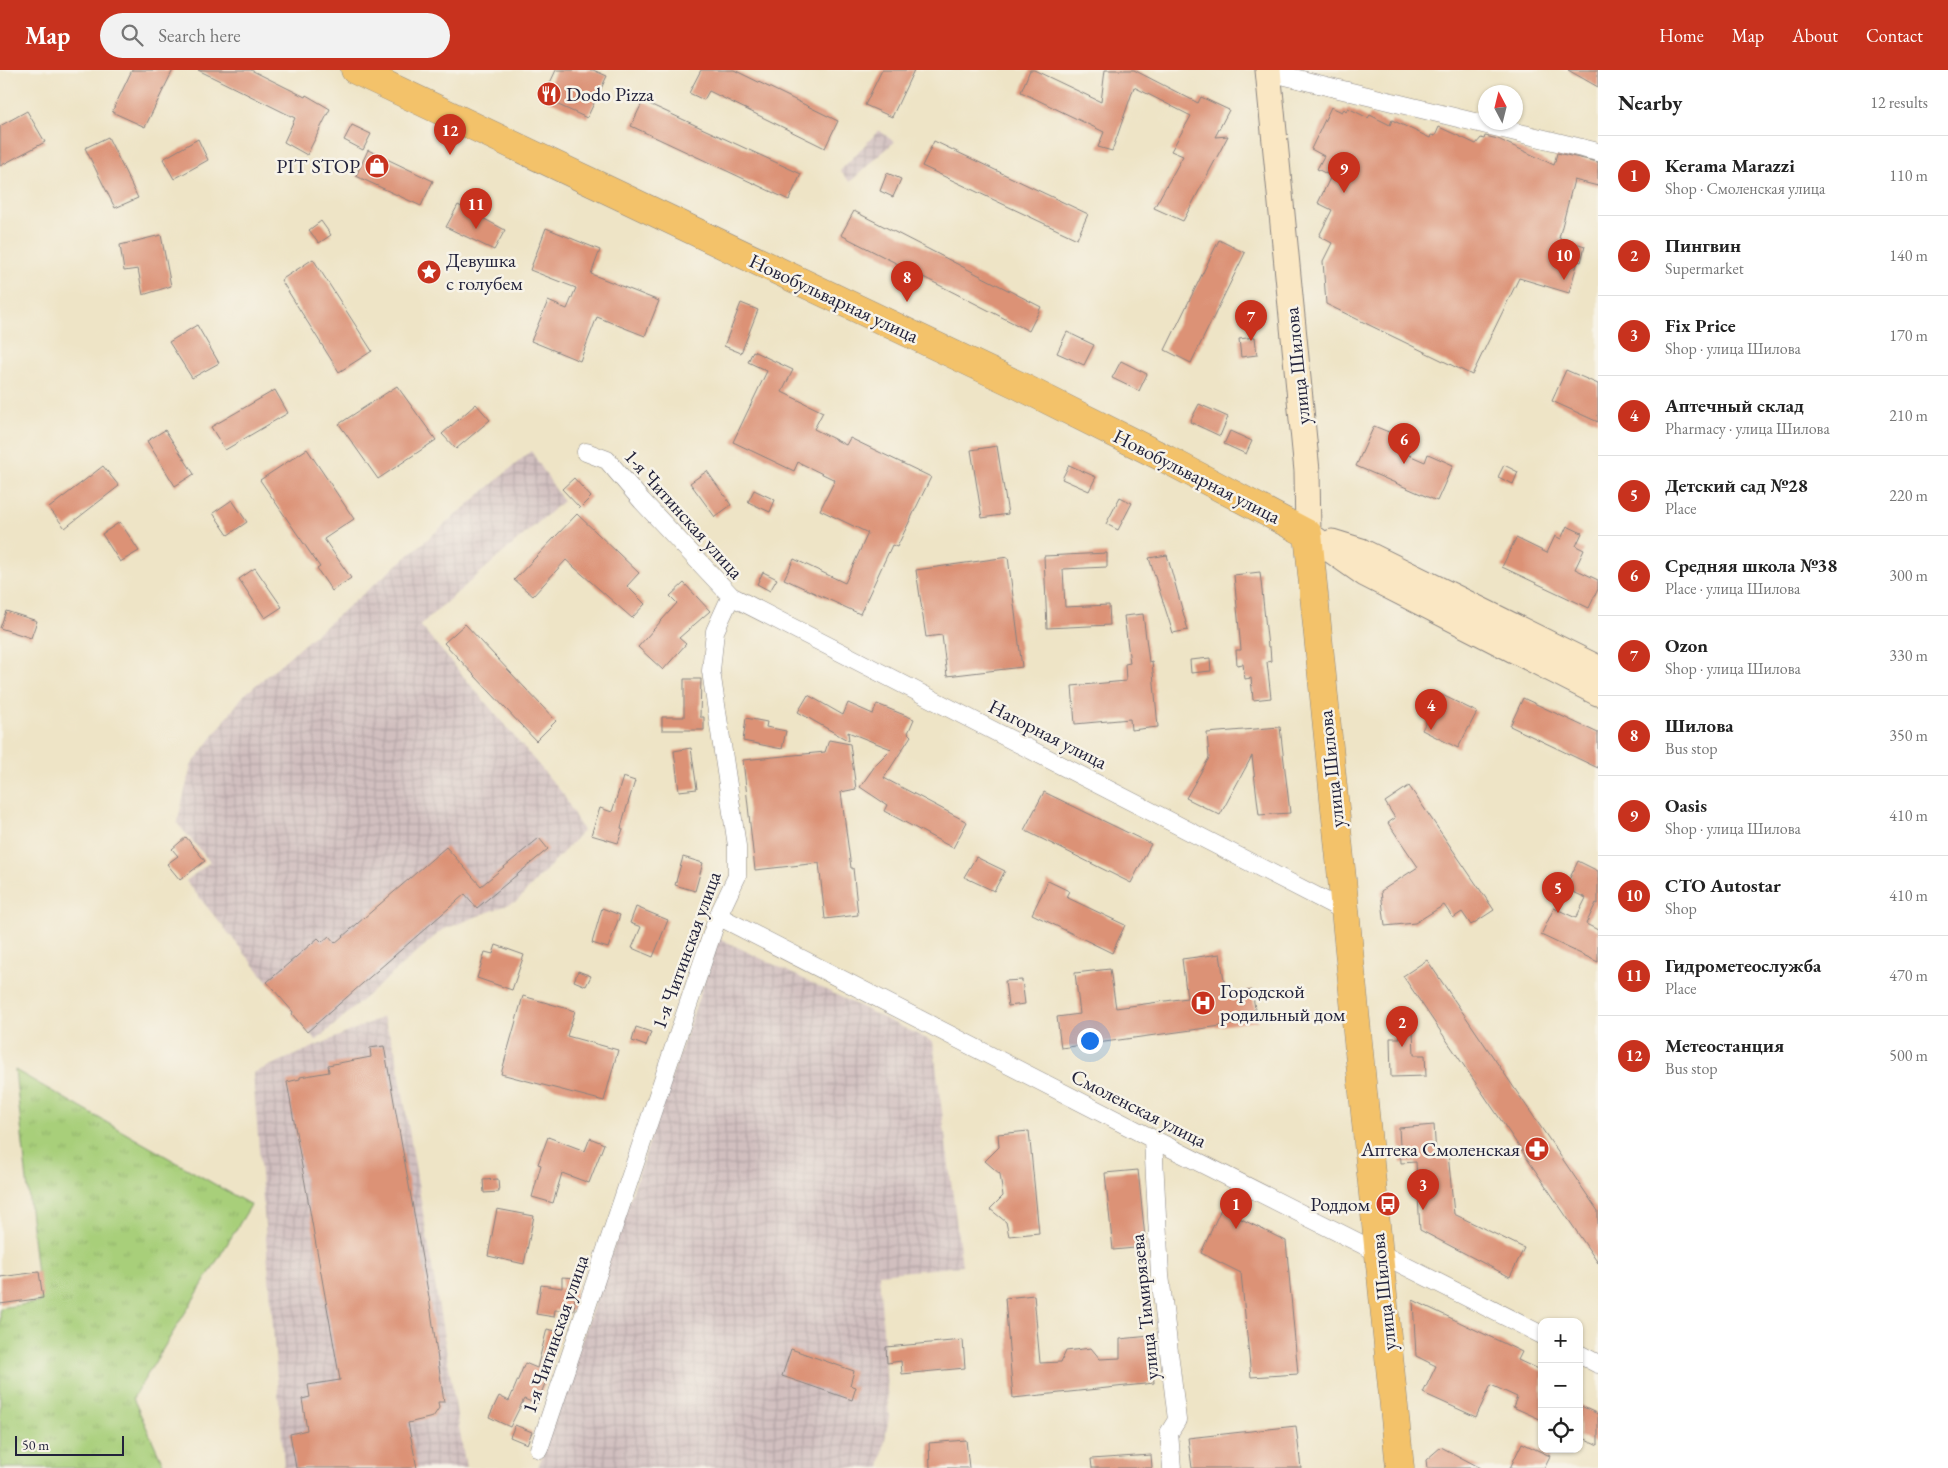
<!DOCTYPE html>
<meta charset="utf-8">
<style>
body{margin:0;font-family:"EB Garamond",serif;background:#f2f2f2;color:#222}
.controls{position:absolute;right:15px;bottom:15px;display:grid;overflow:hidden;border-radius:10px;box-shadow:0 1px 4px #0004}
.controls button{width:45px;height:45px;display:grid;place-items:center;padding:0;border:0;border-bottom:1px solid #e0e0e0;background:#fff;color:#222;font:25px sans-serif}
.compass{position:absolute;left:1478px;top:15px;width:45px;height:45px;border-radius:50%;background:#fff;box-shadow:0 1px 4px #0004;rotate:353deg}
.scale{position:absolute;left:15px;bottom:12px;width:109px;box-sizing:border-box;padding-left:5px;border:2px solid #22223b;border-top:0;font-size:14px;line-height:18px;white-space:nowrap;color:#22223b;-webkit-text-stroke:4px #f7f3e8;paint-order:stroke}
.you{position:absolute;left:1089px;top:970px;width:18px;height:18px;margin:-12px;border:4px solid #fff;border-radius:50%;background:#1a73e8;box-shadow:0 0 0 8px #1a73e833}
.badge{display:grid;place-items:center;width:32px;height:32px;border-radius:50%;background:#c8321e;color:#fff;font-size:16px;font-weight:700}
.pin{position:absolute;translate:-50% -41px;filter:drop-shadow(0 1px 2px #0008)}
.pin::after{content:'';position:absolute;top:26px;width:18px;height:15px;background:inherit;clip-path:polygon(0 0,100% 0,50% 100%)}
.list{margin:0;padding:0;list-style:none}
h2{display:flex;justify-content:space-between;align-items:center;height:65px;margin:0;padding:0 20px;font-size:21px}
h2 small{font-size:16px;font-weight:400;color:#767676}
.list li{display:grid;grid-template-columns:32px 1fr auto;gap:15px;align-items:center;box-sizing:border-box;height:80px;padding:0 20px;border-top:1px solid #e0e0e0}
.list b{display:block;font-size:19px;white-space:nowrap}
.list p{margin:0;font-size:16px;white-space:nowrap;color:#767676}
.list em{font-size:16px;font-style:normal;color:#767676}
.icon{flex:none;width:28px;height:28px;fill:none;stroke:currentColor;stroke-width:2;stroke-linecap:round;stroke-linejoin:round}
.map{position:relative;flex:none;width:1598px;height:1398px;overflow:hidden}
header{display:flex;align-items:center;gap:30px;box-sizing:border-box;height:70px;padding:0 25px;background:#c8321e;color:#fff}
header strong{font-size:24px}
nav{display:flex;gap:28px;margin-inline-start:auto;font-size:18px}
.search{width:350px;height:45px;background:#f2f2f2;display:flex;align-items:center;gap:12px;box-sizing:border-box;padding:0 18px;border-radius:28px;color:#767676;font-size:19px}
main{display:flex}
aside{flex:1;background:#fff}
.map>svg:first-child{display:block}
.industrial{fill:url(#industrial-grid)}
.grass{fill:url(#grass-tufts);stroke:#65785a}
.building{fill:#dc9276}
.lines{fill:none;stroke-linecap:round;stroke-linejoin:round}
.street-casing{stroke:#888380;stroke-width:19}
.secondary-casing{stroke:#888380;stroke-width:27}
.primary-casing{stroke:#888380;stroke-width:29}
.street{stroke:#fff;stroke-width:18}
.secondary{stroke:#fae7c3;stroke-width:25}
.primary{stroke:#f3c26a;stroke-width:28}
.labels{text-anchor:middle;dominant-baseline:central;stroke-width:5;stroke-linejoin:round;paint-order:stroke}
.poi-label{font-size:20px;fill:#22223b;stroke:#f7f3e8;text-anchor:start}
.street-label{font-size:20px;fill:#22223b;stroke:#f7f3e8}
</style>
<header>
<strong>Map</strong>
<div class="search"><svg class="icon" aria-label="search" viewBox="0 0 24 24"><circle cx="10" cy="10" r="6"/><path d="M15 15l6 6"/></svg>Search here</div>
<nav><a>Home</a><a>Map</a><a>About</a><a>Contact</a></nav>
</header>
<main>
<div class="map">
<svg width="1598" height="1398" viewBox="0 0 1598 1398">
<defs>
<pattern id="industrial-grid" width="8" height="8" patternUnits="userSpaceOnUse" patternTransform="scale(1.25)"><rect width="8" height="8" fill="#d1bfbf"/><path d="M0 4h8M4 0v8" fill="none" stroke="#b3a4a5"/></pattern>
<pattern id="grass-tufts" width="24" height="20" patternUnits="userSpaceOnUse" patternTransform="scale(1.25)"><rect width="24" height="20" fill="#a8cf7a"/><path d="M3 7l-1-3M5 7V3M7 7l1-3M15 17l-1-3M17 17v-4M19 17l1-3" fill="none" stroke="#90b16a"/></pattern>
</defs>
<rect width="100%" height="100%" fill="#f7f3e8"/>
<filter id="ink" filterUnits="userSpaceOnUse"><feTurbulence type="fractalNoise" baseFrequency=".02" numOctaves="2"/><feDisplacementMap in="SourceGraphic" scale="10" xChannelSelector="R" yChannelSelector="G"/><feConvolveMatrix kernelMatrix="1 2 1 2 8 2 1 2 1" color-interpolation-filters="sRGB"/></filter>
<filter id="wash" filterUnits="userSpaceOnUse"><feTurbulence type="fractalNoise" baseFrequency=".0096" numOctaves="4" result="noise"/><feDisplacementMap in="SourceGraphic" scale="20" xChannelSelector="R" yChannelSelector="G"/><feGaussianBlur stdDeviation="1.12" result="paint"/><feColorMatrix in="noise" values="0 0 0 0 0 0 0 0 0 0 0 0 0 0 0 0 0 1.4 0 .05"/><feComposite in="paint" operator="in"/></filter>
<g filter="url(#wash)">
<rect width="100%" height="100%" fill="#eee4c6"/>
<path class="industrial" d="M879,60L894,72L850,112L840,101Z
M531,381L563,431L420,555L563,724L583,761L517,831L442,860L316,971L186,811L210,792L177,753L191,696L243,626Z
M719,868L933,972L962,1196L879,1204L889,1347L880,1398H538Z
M383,947L396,983L466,1398H284L253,1003Z"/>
<path class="grass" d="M15,1000L251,1135L133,1328L165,1398H0V1238L40,1232Z"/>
<g id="blocks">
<path class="building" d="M132,0H173L145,57L112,42Z
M198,0H251L305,27L306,25L330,39L307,85L284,72L295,48Z
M556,0H593L607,6L587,48L543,28Z
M701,0H734L838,51L825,78L709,21L704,30L689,23Z
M882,0H914L892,47L865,35Z
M1030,0H1034L1101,32L1105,0H1134L1198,33L1201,27L1229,40L1215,67L1228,66L1183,151L1154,138L1183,86L1171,81L1191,46L1134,17L1112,81L1098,77L1104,62L1021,22Z
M1568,0H1598V17Z
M643,31L801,104L789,130L631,56Z
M1331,37L1342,42L1344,39L1346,41L1348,38L1368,48L1370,45L1390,55L1392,50L1430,68L1431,65L1435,66L1439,57L1476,74L1481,68L1484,69L1485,66L1498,69L1554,95L1557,83L1598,92V116L1574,110L1559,168L1585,176L1581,192L1578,191L1569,223L1519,208L1472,305L1326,234L1323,191L1332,173L1319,166L1332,140L1318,133L1331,106L1317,99L1324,86L1311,79Z
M27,41L45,72L0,96V56Z
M352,55L371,64L363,80L344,70Z
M108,67L138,128L115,138L85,78Z
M198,69L208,90L174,109L163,89Z
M934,71L1088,144L1077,169L922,96Z
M368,80L433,111L421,136L356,106Z
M887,103L901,109L893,127L880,121Z
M458,135L505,160L494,180L446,157Z
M854,141L1041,237L1029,261L841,165Z
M321,151L331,165L319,173L309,160Z
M546,158L600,180L591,204L659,231L645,266L597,247L580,291L531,271L548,231L567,239L576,218L530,200Z
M161,165L171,216L143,225L138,199L124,201L120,175Z
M1219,170L1245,183L1191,293L1165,280Z
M313,189L372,281L339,302L281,210Z
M741,233L758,240L741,283L724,276Z
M197,255L219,293L192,308L169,272Z
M1067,262L1094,275L1084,295L1057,283Z
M1255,267L1257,285L1241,287L1239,269Z
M753,281L793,300L782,322L823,342L814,359L846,375L850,368L931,407L897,477L892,475L860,544L784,509L794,489L845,513L868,463L820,440L835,410L798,392L794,401L733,372L767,301L748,292Z
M1121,291L1147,304L1139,321L1112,308Z
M1566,300L1598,314V352L1552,331Z
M397,316L436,370L378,409L339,354Z
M275,320L288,343L225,380L211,357Z
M476,334L490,350L456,379L442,364Z
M1199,334L1228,347L1220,366L1190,352Z
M1374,356L1401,367L1395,379L1425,392L1428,384L1453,395L1437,431L1356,396Z
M165,360L194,404L175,416L147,371Z
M1230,361L1252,371L1246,384L1224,374Z
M997,376L1008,444L982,448L971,380Z
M307,379L354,449L324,469L351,508L332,521L317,499L320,497L260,410Z
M1069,395L1096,407L1089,421L1062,409Z
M1504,395L1518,402L1513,414L1498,407Z
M103,396L119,416L65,458L49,438Z
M707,401L731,435L715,447L690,413Z
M574,408L591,427L580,438L562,419Z
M754,420L775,430L770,442L748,432Z
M1120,427L1132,433L1118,460L1106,454Z
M232,430L247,452L228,465L213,443Z
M577,444L639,503L627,516L645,534L632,548L566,490L533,526L514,510Z
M120,452L139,481L120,492L102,464Z
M1567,456L1582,463L1576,476L1584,480L1575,499L1598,510V519L1589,538L1502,497L1516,468L1547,483L1555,466L1561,469Z
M1107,483V497L1063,499L1065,537L1109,535L1110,555L1047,558L1044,486Z
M1167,485L1188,560L1173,563L1149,488Z
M1008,487L1022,597L947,606L942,565L926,567L916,500Z
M255,498L282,537L265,548L239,509Z
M763,502L777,509L770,521L757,514Z
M1260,502L1268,577H1270L1271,591L1267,592L1271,628L1253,630L1251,608L1245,609L1243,594L1237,595L1236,580H1241L1234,505Z
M684,513L710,541L679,568L686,574L663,600L638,577L677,533L670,526Z
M6,541L37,551L31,568L0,558Z
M1143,544L1149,592L1152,591L1158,657L1131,660L1130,649L1075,654L1072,616L1126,611L1125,594L1130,593L1124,546Z
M465,554L556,651L536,671L444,573Z
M1210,588L1211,601L1191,603L1190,590Z
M684,609H701L700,647H704V660H662V647H684Z
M1440,624L1477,642L1458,678L1422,660Z
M808,625L843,645L848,633L873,644L877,634L914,649L908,663L911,666L884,708L967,752L953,778L884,741L887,735L860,717L877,693L891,679L848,662L849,671L798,642Z
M1523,628L1598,663V698L1510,656Z
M746,648L767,652L766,657L786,661L782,679L743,671Z
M1280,657L1290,743L1259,745L1252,686L1220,745L1186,728L1209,688L1207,663Z
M829,670L850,674L856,719L841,722L851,798H853L858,845L825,849L819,793L755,800L743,690L825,682Z
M691,678L697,719L679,721L674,681Z
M623,707L635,711L624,746L621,758L623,759L618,773L591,765L600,738L612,742Z
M1409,716L1494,840L1471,855L1462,842L1453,848L1444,835L1415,853L1385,856L1381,821L1418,797L1388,753L1395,748L1385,732Z
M1044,722L1151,774L1131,813L1024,760Z
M186,767L205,791L180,810L167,794L178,786L172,779Z
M539,768L548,779L477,838L465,824L307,962L292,944L293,942L267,912L318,868L322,872L329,866L335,873L446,777L481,816Z
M683,787L703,793L695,821L675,815Z
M976,787L1005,801L994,821L964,807Z
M1578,791L1598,801V834L1596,833L1586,854L1598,860V892L1541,865L1554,838L1576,848L1586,828L1565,818Z
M1048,811L1069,821L1066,827L1125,855L1112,883L1032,844Z
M636,837L668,850L653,887L632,878L641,857L630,853Z
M602,838L620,845L608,878L592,873Z
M496,875L524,885L512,920L477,908L485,882L493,884Z
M1220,884L1226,924L1252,920L1257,951L1061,978L1057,947L1080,944L1075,903L1110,899L1116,938L1187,928L1182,889Z
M1427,890L1598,1141V1193L1403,906Z
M578,901L591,906L586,916L574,911Z
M1022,910L1025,934L1008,936L1005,911Z
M523,926L575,941L567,966L618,980L604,1031L501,1004Z
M636,957L651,962L646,976L632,971Z
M1413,960L1414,985H1425L1426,1006L1391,1007L1390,968H1400L1399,961Z
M384,976L429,1227L444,1332H438L439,1338L433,1347L408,1353L417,1398H296L290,1364L307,1360L302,1329L310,1327L308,1315L340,1310L287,1012L300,1009V1007L329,1002L328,995L371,987L370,978Z
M1434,1055L1436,1085L1448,1084L1454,1144L1524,1178L1510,1207L1420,1160L1416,1092L1401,1093L1399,1058Z
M1029,1061L1039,1163L1009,1166L1006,1152L990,1139L1003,1126L1000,1104L985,1091L999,1077L998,1064Z
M548,1067L585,1081L590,1068L604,1074L589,1113L562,1103L553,1133L532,1127L541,1095L538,1094Z
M1138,1100L1146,1177L1113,1180L1105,1103Z
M498,1109L499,1122L484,1123L483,1110Z
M497,1139L534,1146L524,1194L488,1186Z
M1221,1139L1286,1171L1298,1304L1251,1307L1241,1203L1201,1183Z
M39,1202L43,1228L0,1234V1207Z
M562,1207L576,1208L574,1241L555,1240L554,1247L536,1244L541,1215L562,1218Z
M1034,1225L1040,1293L1061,1292L1066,1281L1091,1278L1100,1289L1120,1288V1269L1150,1266L1154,1313L1013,1328L1005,1228Z
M1413,1230L1522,1282L1518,1290L1542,1301V1350L1513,1337L1517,1327L1491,1315L1476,1347L1423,1323L1436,1296L1416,1286Z
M547,1259L560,1262L549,1303L537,1334L524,1329L510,1357L489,1347L499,1326L509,1331L525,1293L537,1298Z
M963,1270L965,1298L902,1304L901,1291L887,1293L886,1277Z
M791,1279L854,1301L850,1315L856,1317L852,1330L782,1306Z
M1579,1335L1598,1344V1375L1579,1366Z
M515,1355L532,1362L527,1374L510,1367Z
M1296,1356L1301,1398H1192L1188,1368Z
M966,1370L969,1398H930L929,1373Z
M1522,1373L1550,1386L1544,1398H1510Z
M1441,1377L1481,1398H1427L1426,1390Z
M1151,1385L1152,1398H1092L1091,1389Z"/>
</g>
</g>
<g filter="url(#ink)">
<use href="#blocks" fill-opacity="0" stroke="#888380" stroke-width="1"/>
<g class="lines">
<defs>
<path id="street" d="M1269,2L1598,82
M731,526L1345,841
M718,846L1153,1069L1542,1265
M1153,1069L1160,1205L1177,1350L1169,1363L1172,1398
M1579,1284L1598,1294
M539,1379L718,846L737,806V776L711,601L715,561L731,526L642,431L607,390L586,382"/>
<path id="secondary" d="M1268,0L1307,401L1308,464
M1308,464L1365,504L1598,623
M1332,472L1361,481L1598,598"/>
<path id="primary" d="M355,0L1018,315L1166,389L1308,464L1400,1398"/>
</defs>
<use href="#street" class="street-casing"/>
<use href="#secondary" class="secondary-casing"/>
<use href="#primary" class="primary-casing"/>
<use href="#street" class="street"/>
<use href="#secondary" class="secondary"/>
<use href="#primary" class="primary"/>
</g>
</g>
<defs>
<symbol id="restaurant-disc" viewBox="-11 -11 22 22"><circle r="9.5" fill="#c8321e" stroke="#f7f3e8"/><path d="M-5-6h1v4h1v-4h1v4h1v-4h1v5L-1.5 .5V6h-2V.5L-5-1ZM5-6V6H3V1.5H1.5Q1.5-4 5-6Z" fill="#fff"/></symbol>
<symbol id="shop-disc" viewBox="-11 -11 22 22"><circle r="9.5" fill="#c8321e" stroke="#f7f3e8"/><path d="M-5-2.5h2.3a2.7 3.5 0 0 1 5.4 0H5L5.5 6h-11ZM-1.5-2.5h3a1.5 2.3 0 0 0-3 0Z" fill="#fff"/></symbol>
<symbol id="sight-disc" viewBox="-11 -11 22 22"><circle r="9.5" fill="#c8321e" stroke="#f7f3e8"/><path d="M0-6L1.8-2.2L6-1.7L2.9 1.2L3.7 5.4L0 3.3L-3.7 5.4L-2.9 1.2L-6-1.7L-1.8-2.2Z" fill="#fff"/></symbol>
<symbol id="hospital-disc" viewBox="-11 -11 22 22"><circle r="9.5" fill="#c8321e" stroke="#f7f3e8"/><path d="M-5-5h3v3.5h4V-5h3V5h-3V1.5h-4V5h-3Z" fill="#fff"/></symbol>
<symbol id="pharmacy-disc" viewBox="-11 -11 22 22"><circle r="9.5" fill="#c8321e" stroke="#f7f3e8"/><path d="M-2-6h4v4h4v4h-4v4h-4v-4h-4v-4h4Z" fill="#fff"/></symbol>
<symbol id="bus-disc" viewBox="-11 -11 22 22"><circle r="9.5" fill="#c8321e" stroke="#f7f3e8"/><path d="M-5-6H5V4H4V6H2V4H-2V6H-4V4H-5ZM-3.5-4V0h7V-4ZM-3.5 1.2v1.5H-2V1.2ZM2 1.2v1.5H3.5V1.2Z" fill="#fff"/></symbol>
</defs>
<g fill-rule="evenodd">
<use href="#restaurant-disc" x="535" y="10" width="28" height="28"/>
<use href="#shop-disc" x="363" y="82" width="28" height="28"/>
<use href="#sight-disc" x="415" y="188" width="28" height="28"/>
<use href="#hospital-disc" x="1189" y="919" width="28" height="28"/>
<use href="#pharmacy-disc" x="1523" y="1065" width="28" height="28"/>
<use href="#bus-disc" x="1374" y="1120" width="28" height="28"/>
</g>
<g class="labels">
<g class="poi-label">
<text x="566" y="24">Dodo Pizza</text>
<text x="360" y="96" text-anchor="end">PIT STOP</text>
<text x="446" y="190">Девушка<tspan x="446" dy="23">с голубем</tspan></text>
<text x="1220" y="921">Городской<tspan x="1220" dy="23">родильный дом</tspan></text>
<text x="1520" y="1079" text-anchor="end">Аптека Смоленская</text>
<text x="1370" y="1134" text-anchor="end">Роддом</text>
</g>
<g class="street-label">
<text transform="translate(834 228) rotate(25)">Новобульварная улица</text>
<text transform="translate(1297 296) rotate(-96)">улица Шилова</text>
<text transform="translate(1197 406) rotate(27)">Новобульварная улица</text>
<text transform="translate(684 444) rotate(48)">1-я Читинская улица</text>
<text transform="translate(1048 664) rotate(27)">Нагорная улица</text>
<text transform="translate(1331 699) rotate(-96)">улица Шилова</text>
<text transform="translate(686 880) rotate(-70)">1-я Читинская улица</text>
<text transform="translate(1139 1038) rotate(27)">Смоленская улица</text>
<text transform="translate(1383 1222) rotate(-96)">улица Шилова</text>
<text transform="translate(1144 1237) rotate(-96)">улица Тимирязева</text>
<text transform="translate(555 1264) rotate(-71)">1-я Читинская улица</text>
</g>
</g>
</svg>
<div class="controls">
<button>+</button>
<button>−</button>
<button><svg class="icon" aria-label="locate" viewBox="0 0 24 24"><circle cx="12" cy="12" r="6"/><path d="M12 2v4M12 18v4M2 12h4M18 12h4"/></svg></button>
</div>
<svg class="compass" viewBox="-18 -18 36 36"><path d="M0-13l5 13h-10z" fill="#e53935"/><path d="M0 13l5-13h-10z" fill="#767676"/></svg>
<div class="scale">50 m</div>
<div class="you"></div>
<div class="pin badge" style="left:1236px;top:1159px">1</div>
<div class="pin badge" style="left:1402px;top:977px">2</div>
<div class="pin badge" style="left:1423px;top:1140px">3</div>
<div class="pin badge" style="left:1431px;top:660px">4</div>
<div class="pin badge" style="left:1558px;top:843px">5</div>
<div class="pin badge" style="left:1404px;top:394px">6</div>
<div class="pin badge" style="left:1251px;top:271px">7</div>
<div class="pin badge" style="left:907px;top:232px">8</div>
<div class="pin badge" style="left:1344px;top:123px">9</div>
<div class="pin badge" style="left:1564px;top:210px">10</div>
<div class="pin badge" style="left:476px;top:159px">11</div>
<div class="pin badge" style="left:450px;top:85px">12</div>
</div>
<aside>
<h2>Nearby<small>12 results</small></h2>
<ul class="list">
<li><span class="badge">1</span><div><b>Kerama Marazzi</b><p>Shop · Смоленская улица</p></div><em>110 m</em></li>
<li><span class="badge">2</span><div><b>Пингвин</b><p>Supermarket</p></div><em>140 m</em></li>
<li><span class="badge">3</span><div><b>Fix Price</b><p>Shop · улица Шилова</p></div><em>170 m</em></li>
<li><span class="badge">4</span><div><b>Аптечный склад</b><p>Pharmacy · улица Шилова</p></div><em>210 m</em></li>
<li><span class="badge">5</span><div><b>Детский сад №28</b><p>Place</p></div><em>220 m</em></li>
<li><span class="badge">6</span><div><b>Средняя школа №38</b><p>Place · улица Шилова</p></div><em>300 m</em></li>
<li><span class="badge">7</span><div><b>Ozon</b><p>Shop · улица Шилова</p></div><em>330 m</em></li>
<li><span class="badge">8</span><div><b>Шилова</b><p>Bus stop</p></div><em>350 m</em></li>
<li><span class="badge">9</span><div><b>Oasis</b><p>Shop · улица Шилова</p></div><em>410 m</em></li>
<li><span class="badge">10</span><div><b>СТО Autostar</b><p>Shop</p></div><em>410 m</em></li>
<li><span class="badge">11</span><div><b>Гидрометеослужба</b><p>Place</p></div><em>470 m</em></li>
<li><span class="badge">12</span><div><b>Метеостанция</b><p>Bus stop</p></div><em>500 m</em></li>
</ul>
</aside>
</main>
